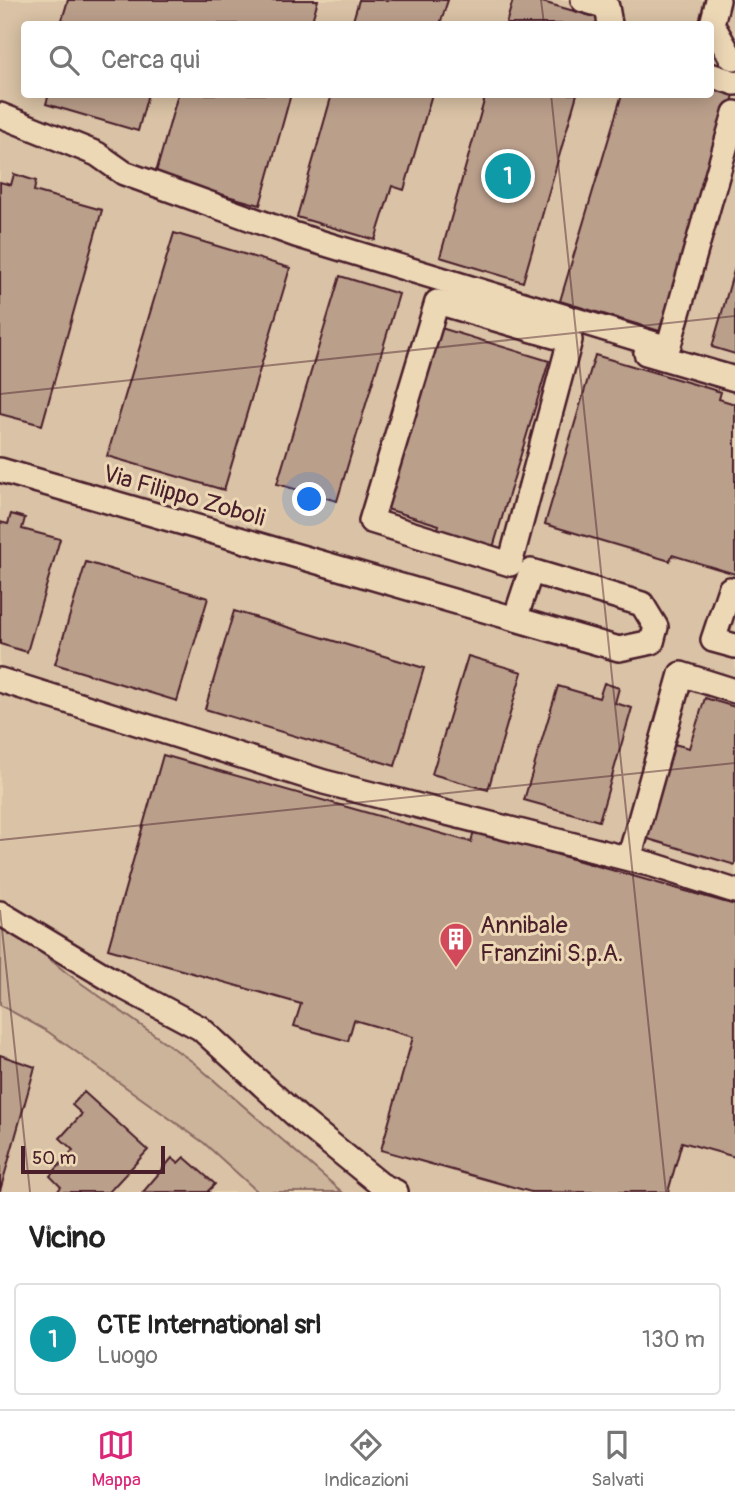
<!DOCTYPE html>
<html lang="it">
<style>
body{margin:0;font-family:Pangolin,sans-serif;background:#f6f6f6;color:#222}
.scale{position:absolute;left:21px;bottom:18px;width:144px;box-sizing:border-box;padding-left:7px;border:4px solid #4a1f2b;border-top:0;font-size:19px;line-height:24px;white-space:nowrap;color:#4a1f2b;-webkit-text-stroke:5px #edd8b6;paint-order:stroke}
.you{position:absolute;left:310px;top:500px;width:24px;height:24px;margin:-18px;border:5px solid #fff;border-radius:50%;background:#1a73e8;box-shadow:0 0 0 10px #1a73e833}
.badge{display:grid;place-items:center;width:46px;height:46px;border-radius:50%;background:#db2777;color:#fff;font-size:23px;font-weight:700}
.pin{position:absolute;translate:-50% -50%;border:4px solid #fff;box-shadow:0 2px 7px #0006}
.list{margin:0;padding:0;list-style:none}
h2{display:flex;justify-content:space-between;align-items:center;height:91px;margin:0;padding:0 28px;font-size:30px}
h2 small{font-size:23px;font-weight:400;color:#767676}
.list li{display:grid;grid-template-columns:46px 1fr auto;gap:21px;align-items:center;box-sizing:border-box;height:112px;margin:0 14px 14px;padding:0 14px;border:2px solid #e0e0e0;border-radius:7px}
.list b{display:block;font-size:26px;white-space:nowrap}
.list p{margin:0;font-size:23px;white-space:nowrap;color:#767676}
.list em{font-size:23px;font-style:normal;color:#767676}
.icon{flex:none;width:38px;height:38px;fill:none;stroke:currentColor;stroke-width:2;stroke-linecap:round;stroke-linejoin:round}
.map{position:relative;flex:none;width:735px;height:1192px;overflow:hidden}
.search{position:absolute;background:#fff;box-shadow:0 4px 18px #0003;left:21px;right:21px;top:21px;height:77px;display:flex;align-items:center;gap:18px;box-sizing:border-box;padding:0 24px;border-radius:7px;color:#767676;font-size:26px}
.sheet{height:217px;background:#fff}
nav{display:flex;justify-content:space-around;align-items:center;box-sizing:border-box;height:98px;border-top:2px solid #e0e0e0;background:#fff;font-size:19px;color:#767676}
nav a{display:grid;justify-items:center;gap:4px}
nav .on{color:#db2777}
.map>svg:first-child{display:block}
.built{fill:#d9c2a5;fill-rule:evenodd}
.green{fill:#ccb49b;stroke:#8b6a63;stroke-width:2}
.building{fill:#ba9f8b;stroke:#4a1f2b;stroke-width:2}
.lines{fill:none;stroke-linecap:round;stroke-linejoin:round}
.minor-casing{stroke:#4a1f2b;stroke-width:28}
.minor{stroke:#edd8b6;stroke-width:23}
.ticks{fill:none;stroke:#4a1f2b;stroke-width:2;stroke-opacity:0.45}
.labels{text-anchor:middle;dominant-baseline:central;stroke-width:6;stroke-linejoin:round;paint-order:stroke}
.street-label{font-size:24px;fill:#4a1f2b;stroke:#edd8b6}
.poi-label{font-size:24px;fill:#4a1f2b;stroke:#edd8b6;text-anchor:start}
</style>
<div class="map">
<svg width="735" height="1192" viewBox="0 0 735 1192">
<rect width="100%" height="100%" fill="#e6d1b0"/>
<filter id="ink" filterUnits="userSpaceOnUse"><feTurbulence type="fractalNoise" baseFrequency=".0143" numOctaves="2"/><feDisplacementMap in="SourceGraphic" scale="14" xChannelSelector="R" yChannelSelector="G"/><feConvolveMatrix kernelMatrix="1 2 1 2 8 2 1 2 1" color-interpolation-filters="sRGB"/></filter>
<g filter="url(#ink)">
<path class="built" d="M0,0H735V1192H342L193,1062L68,974L0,919ZM24,24H710V94H24Z
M0,1005L47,1031L204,1143L258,1192H0Z"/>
<path class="green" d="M0,919L68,974L193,1062L342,1192H258L204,1143L47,1031L0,1005Z"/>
<path class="building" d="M68,0H318L311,24H69V23L62,20Z
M359,0H448L440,24H352Z
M513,0H535L599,18L597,24H506Z
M710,88L734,95L663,332L560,301L622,94H710Z
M49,94H148L138,131L46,104Z
M178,94H291L260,205L155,176Z
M332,94H432L404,190L392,186L375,240L297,217Z
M486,94H577L523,282L440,257Z
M14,174L36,181L34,191L102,210L42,425L0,414V182L11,185Z
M174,233L290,268L224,490L107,456Z
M735,267V354L712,347Z
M340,276L399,294L337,501L277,484Z
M441,328L549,361L492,551L436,535L439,525L387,509Z
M595,355L721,392L719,399L735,404V574L672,555L670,561L545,524Z
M11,514L25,518L22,529L60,539L27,652L0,644V522L8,524Z
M86,562L208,598L177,701L55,664Z
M234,611L424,668L395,766L205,709Z
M468,656L522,672L488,790L432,774Z
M604,683L619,688L615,703L632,708L599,821L524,800L558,686L599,698Z
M705,698L735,707V865L645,838L674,744L689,748Z
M163,755L471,842L474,831L735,905V1157L682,1142L668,1192H531L381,1150L413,1037L354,1020L348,1041L294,1026L301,1004L108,949Z
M0,1055L35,1067L0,1191Z
M84,1092L148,1150L109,1192H57L61,1187L50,1176L73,1150L60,1138L82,1114L72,1105Z
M184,1157L215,1184L208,1191L210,1192H143L172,1158L178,1163Z"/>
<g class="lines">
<defs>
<path id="minor" d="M583,0L607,7L610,24
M718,0L712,24L731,57L735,58
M710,75L735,83
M0,115L97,154L124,173L296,235L668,348L735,113
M563,316L566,329L564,339L437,302L371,521L510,564L570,340L564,339
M646,353L735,379
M0,470L619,649L652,642L656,627L642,604L531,571L515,619
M730,589L713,640L735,646
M0,680L324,782L653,865L735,891
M629,859L681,674L735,691
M0,913L125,988L200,1028L300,1119L381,1185L396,1192"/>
</defs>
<use href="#minor" class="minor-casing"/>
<use href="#minor" class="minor"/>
</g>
</g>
<path class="ticks" d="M541,0L544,24M551,94L666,1192M0,394L735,316M0,840L735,763M0,910L30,1192"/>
<defs>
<symbol id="building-pin" viewBox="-11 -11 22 30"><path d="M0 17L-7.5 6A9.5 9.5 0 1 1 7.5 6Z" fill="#d1495b" stroke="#edd8b6"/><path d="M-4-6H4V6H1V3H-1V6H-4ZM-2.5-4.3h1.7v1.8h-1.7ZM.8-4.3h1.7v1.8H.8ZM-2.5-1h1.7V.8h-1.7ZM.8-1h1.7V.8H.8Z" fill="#fff"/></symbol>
</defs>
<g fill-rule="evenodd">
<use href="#building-pin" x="437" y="920" width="38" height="52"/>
</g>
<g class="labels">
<g class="street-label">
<text transform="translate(184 496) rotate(16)">Via Filippo Zoboli</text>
</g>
<g class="poi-label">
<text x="480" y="925">Annibale<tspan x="480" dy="28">Franzini S.p.A.</tspan></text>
</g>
</g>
</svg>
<div class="scale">50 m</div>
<div class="you"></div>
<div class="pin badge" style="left:508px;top:176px;background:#0f9aa8">1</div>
<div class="search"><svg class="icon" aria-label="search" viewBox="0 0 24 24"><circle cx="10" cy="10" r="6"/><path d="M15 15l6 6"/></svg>Cerca qui</div>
</div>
<section class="sheet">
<h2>Vicino<small></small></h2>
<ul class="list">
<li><span class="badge" style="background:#0f9aa8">1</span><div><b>CTE International srl</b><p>Luogo</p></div><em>130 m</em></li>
</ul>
</section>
<nav>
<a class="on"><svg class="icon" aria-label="map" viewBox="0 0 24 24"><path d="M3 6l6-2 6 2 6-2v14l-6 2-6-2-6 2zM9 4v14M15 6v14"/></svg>Mappa</a>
<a><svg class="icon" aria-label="directions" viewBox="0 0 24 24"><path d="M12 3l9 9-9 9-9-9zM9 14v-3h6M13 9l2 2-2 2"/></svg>Indicazioni</a>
<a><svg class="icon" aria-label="saved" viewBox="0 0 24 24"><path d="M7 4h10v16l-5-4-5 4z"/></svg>Salvati</a>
</nav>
